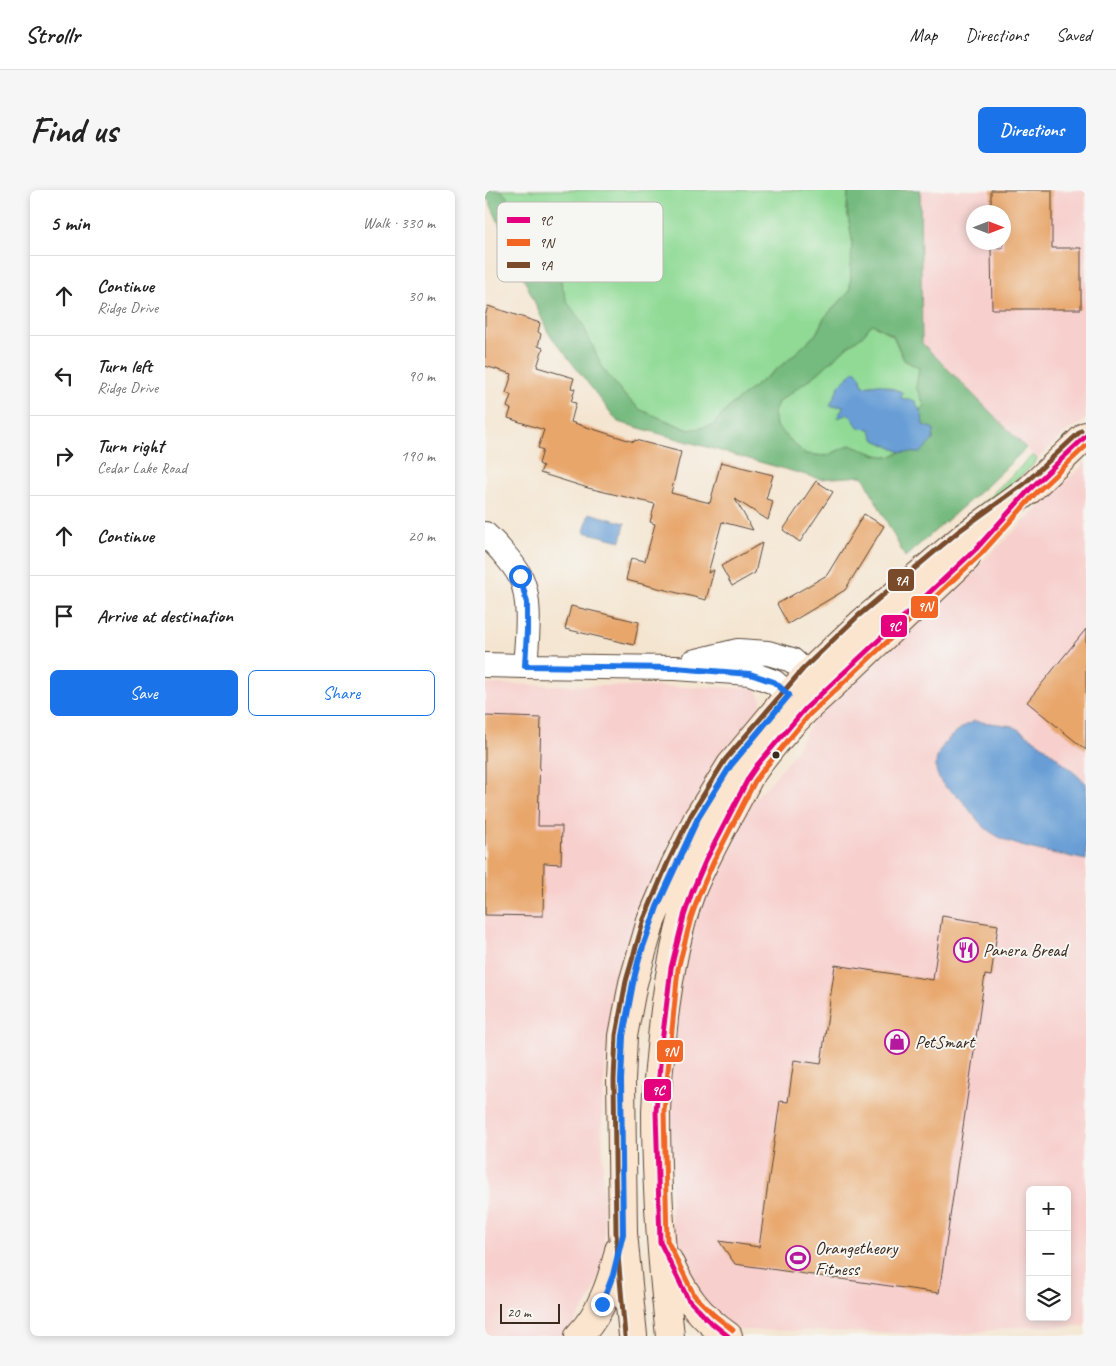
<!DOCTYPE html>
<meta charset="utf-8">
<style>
body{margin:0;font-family:Caveat,sans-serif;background:#f6f6f6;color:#222}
.controls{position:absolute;right:15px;bottom:15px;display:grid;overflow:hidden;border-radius:8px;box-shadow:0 2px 8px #0003}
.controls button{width:45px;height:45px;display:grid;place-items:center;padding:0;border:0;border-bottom:1px solid #e0e0e0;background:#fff;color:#222;font:25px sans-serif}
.compass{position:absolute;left:481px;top:15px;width:45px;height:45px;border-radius:50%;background:#fff;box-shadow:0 2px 8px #0003;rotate:90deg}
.scale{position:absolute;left:15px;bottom:12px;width:60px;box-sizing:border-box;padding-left:5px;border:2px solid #3b2a1e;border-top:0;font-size:14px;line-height:18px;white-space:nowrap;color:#3b2a1e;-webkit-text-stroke:4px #f6f6f2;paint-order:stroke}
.stop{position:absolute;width:15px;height:15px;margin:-11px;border:4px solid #1a73e8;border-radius:50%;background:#fff}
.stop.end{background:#1a73e8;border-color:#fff;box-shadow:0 1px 5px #0008}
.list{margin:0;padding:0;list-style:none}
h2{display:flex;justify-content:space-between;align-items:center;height:65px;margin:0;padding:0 20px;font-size:21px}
h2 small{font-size:16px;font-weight:400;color:#767676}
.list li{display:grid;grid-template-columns:32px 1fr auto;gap:15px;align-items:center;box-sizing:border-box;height:80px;padding:0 20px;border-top:1px solid #e0e0e0}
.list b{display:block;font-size:19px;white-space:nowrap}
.list p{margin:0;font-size:16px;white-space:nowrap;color:#767676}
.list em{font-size:16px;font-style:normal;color:#767676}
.actions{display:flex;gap:10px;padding:15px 20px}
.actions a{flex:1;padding:11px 0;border:1px solid #1a73e8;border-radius:8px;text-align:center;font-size:18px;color:#1a73e8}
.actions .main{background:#1a73e8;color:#fff}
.icon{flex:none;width:28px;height:28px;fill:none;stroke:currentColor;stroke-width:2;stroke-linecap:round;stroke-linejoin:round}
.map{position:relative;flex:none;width:601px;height:1146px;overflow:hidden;border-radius:8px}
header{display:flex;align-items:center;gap:30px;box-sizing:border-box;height:70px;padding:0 25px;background:#fff;border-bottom:1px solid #e0e0e0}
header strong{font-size:24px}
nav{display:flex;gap:28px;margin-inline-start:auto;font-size:18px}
.intro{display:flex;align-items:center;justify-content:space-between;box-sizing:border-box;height:120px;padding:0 30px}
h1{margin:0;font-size:35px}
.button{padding:12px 22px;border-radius:8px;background:#1a73e8;color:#fff;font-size:18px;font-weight:700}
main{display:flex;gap:30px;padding:0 30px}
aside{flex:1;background:#fff;border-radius:8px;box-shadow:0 2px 8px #0003}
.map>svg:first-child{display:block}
.built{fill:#f7d0cd;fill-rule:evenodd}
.green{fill:#90da95;stroke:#66825a}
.forest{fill:#74ba7e;stroke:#58724e;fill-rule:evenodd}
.water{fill:#679ed5;stroke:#51647a}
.building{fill:#e8a66a}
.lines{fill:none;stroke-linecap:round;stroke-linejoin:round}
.street-casing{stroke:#574639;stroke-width:26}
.secondary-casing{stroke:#574639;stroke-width:30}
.street{stroke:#fff;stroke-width:24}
.secondary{stroke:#fce5cf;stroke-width:28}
.bus-1-casing{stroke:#f6f6f2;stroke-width:9}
.bus-2-casing{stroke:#f6f6f2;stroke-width:9}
.bus-3-casing{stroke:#f6f6f2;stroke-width:9}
.bus-1{stroke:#e5007d;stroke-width:5}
.bus-2{stroke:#f26522;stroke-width:5}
.bus-3{stroke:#7a4b2a;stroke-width:5}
.route{stroke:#1a73e8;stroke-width:6}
.bus-dot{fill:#3b2a1e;stroke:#f6f6f2;stroke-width:2}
.labels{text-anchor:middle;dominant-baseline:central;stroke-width:4;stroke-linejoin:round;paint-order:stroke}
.poi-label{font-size:18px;fill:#3b2a1e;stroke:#f6f6f2;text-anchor:start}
.key{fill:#f6f6f2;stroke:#beb9b2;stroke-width:1}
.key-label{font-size:14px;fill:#3b2a1e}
.line-badge{stroke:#f6f6f2;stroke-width:2}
.badge-label{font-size:14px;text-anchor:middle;font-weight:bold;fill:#fff}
</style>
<header>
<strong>Strollr</strong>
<nav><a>Map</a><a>Directions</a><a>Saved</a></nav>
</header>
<div class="intro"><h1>Find us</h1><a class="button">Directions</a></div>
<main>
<aside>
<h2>5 min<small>Walk · 330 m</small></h2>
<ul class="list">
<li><svg class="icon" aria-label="ahead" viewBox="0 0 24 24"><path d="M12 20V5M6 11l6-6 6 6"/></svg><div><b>Continue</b><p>Ridge Drive</p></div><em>30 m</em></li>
<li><svg class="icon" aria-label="left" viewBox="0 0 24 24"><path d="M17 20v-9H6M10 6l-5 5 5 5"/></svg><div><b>Turn left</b><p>Ridge Drive</p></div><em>90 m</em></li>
<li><svg class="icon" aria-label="right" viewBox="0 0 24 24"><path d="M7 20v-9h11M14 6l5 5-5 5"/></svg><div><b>Turn right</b><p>Cedar Lake Road</p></div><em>190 m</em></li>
<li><svg class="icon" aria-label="ahead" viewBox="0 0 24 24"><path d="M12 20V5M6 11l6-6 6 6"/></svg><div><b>Continue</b></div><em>20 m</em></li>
<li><svg class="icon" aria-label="arrive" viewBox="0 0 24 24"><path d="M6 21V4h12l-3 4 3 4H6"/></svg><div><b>Arrive at destination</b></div></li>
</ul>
<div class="actions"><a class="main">Save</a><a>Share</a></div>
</aside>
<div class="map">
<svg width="601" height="1146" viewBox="0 0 601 1146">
<rect width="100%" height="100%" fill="#f6f6f2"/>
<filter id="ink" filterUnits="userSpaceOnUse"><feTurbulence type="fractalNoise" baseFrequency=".02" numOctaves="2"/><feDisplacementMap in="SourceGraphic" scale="10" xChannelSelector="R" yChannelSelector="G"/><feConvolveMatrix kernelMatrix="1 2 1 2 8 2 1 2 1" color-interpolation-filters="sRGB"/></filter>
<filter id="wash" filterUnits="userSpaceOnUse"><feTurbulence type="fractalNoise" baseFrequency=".0096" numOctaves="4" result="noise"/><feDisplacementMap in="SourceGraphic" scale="20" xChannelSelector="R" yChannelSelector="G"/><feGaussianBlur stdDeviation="1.12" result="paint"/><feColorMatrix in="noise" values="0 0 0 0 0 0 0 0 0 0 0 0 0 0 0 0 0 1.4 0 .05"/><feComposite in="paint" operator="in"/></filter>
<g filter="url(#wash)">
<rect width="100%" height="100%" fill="#f4e5d0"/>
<path class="built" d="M435,0H601V228L595,234L584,239L552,269L437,153ZM488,22H518V52H488Z
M601,272V1136L531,1137L463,1146L393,1142L256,1140L248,1136L223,1116L195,1072L190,1056L186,1029V895L194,803L207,729L258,620L285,593L310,562L333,521L366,488L403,463ZM545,1000H582V1127H545Z
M0,494L271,498L276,509L275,517L246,554L189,647L158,715L140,768L124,843L120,883L117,916L119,1052L117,1076L108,1104L81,1146H0Z"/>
<path class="green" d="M16,0H363L362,20L367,49L365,101L339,128L331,144L302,171L246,215L227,236L204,240L156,220L141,207L118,179L96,131L82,112L72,78Z
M387,134L408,146L419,170L434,178L431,197L440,217L434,220L430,211L416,208L417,202L394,194L378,196L375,186L346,216H359L353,227L364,224L385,239L390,250L416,262L404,267L392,265L365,255L341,266L320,264L291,236L289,222L293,212L332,184L363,156L377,146Z
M548,265L552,269L548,275L504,314L425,376L506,305Z"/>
<path class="forest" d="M0,0H16L56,47L72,78L82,112L96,131L118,179L141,207L156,220L204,240L227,236L246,215L302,171L331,144L339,128L365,101L367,49L362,20L363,0H435L437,153L541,258L504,294L420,367L378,286L335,289L133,232L63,142L4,11L0,8ZM387,134L408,145L419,170L434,178L431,197L440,216L434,220L438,235L449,239L448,249L435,263L416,262L404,267L392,265L365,255L341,266L320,264L291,236L289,222L293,212L332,184L363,156L377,146Z"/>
<path class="water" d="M370,180L375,186L378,196L394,194L417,202L416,208L430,211L437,225L438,235L449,239L448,250L435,263L416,262L390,250L385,239L374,238L364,224L352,228L359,216H345L354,196Z
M104,323L140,333L136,351L99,342Z
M489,531L528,536L556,554L601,593V670C575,664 534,659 512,646C495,637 487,622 475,608C470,603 461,599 457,593C438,568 467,541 489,531Z"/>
<g id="blocks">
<path class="building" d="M506,0H567V58H596V119H507L506,58H518V22H506Z
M3,116L55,133L53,142L56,144L53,156L58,158L52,177L89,188L86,198L90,199L86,212L91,213L86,232L149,252L150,250L196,262L186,303L225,313L236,272L288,285L281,309L288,311L283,330L250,309L268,340L237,332L223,383L229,380L221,410L141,390L146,368L160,371L170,334L165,332L170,314L103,298L55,283L58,276L54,274L58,260L53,258L59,240L23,228L26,219L22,217L26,205L21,203L27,184L0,176V126Z
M331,291L348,302L315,352L298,340Z
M379,324L399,336L360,400L303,434L292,414L342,385Z
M277,353L270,383L247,396L236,376Z
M86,416L154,432L149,455L80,439Z
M601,439V560L542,512Z
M0,526L56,528L53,636H77L76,674L59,673L58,726L0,725Z
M457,726L513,735L506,786L500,785L454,1103L250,1074L234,1051L274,1057L295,911L303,912L309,870L336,874L350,775L448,790Z"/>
</g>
</g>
<g filter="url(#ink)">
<use href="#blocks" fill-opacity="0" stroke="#574639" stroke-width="1"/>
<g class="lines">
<defs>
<path id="street" d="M0,344C10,353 29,374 35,386C47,409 42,450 40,476L0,475
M208,472L253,461L283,463L307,470L337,497
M40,476L190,478L265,483L289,492L318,518"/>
<path id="secondary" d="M183,1070C199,1104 212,1124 243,1146
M94,1146C117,1122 127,1091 134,1060
M148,1146L138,1043L136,890L138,846L148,793L166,731L190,675L213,628L246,575L304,505L323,484L378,432L479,347L544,300L601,246
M185,1146C177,1072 171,997 171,923C172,891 176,859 179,828C184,785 191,743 206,702C222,662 245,625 264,587C286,555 312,526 341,501L481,368"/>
</defs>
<use href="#street" class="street-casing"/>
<use href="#secondary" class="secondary-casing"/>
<use href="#street" class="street"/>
<use href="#secondary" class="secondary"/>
<defs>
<path id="bus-1" d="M243,1146L224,1131L203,1109L175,1052L171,921L177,852L186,778L199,726L207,702L221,670L264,587L273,574L320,519L491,359L544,300L601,246"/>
<path id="bus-2" d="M248,1140L229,1125L209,1105L182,1050L179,921L193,779L206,728L214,705L228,673L270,591L279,579L325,524L496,364L549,305L601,256"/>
<path id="bus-3" d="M140,1146L131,1043L129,890L131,845L141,791L159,729L183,672L206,625L240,570L318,479L373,426L474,341L539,294L596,241"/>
</defs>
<use href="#bus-1" class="bus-1-casing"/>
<use href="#bus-2" class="bus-2-casing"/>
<use href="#bus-3" class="bus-3-casing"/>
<use href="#bus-1" class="bus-1"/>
<use href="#bus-2" class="bus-2"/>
<use href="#bus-3" class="bus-3"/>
</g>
</g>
<g class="lines" filter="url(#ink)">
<path class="route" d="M35,386L42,413V441L40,476L190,478L265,484L289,492L304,505L246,575L213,628L172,717L154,768L148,793L138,846L136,890L138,1044L128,1085L117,1114"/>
</g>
<defs>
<symbol id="restaurant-ring" viewBox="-11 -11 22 22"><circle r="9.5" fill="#f6f6f2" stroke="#b5179e" stroke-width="1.5"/><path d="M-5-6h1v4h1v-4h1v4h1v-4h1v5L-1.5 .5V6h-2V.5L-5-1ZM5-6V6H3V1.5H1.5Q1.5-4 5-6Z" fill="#b5179e"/></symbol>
<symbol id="shop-ring" viewBox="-11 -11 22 22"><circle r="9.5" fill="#f6f6f2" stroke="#b5179e" stroke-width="1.5"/><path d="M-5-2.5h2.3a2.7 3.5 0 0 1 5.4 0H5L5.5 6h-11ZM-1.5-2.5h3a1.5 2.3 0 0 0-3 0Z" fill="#b5179e"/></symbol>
<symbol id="stadium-ring" viewBox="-11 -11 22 22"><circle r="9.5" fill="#f6f6f2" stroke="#b5179e" stroke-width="1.5"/><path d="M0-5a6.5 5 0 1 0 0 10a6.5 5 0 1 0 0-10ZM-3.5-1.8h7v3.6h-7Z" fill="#b5179e"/></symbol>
</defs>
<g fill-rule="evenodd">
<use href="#restaurant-ring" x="467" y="746" width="28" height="28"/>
<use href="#shop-ring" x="398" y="838" width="28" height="28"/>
<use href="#stadium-ring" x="299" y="1054" width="28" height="28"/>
</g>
<circle class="bus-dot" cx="291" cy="565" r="4.5"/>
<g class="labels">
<g class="poi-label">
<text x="498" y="760">Panera Bread</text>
<text x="430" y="852">PetSmart</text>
<text x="330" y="1058">Orangetheory<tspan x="330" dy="21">Fitness</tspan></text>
</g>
</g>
<rect x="12" y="12" width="166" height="80" rx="8" class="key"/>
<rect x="22" y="27" width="23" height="6" fill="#e5007d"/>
<rect x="22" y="49" width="23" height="7" fill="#f26522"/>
<rect x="22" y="72" width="23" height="6" fill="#7a4b2a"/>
<g class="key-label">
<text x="54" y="35">9C</text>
<text x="54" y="57">9N</text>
<text x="54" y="80">9A</text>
</g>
<g class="line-badge">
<rect x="402" y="378" width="28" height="24" rx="5" fill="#7a4b2a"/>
<rect x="425" y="405" width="29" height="24" rx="5" fill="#f26522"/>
<rect x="395" y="424" width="28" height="24" rx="5" fill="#e5007d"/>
<rect x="171" y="849" width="28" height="24" rx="5" fill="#f26522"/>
<rect x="158" y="888" width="29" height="24" rx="5" fill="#e5007d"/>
</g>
<g class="badge-label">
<text x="416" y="395">9A</text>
<text x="440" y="421">9N</text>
<text x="409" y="441">9C</text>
<text x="185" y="866">9N</text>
<text x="173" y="905">9C</text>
</g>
</svg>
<div class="controls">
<button>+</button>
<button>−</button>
<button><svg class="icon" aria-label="layers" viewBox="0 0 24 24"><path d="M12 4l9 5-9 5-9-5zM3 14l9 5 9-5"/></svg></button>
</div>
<svg class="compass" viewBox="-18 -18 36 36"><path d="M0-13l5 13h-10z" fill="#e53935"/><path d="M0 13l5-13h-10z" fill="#767676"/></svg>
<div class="scale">20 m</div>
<div class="stop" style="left:35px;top:386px"></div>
<div class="stop end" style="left:117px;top:1114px"></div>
</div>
</main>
